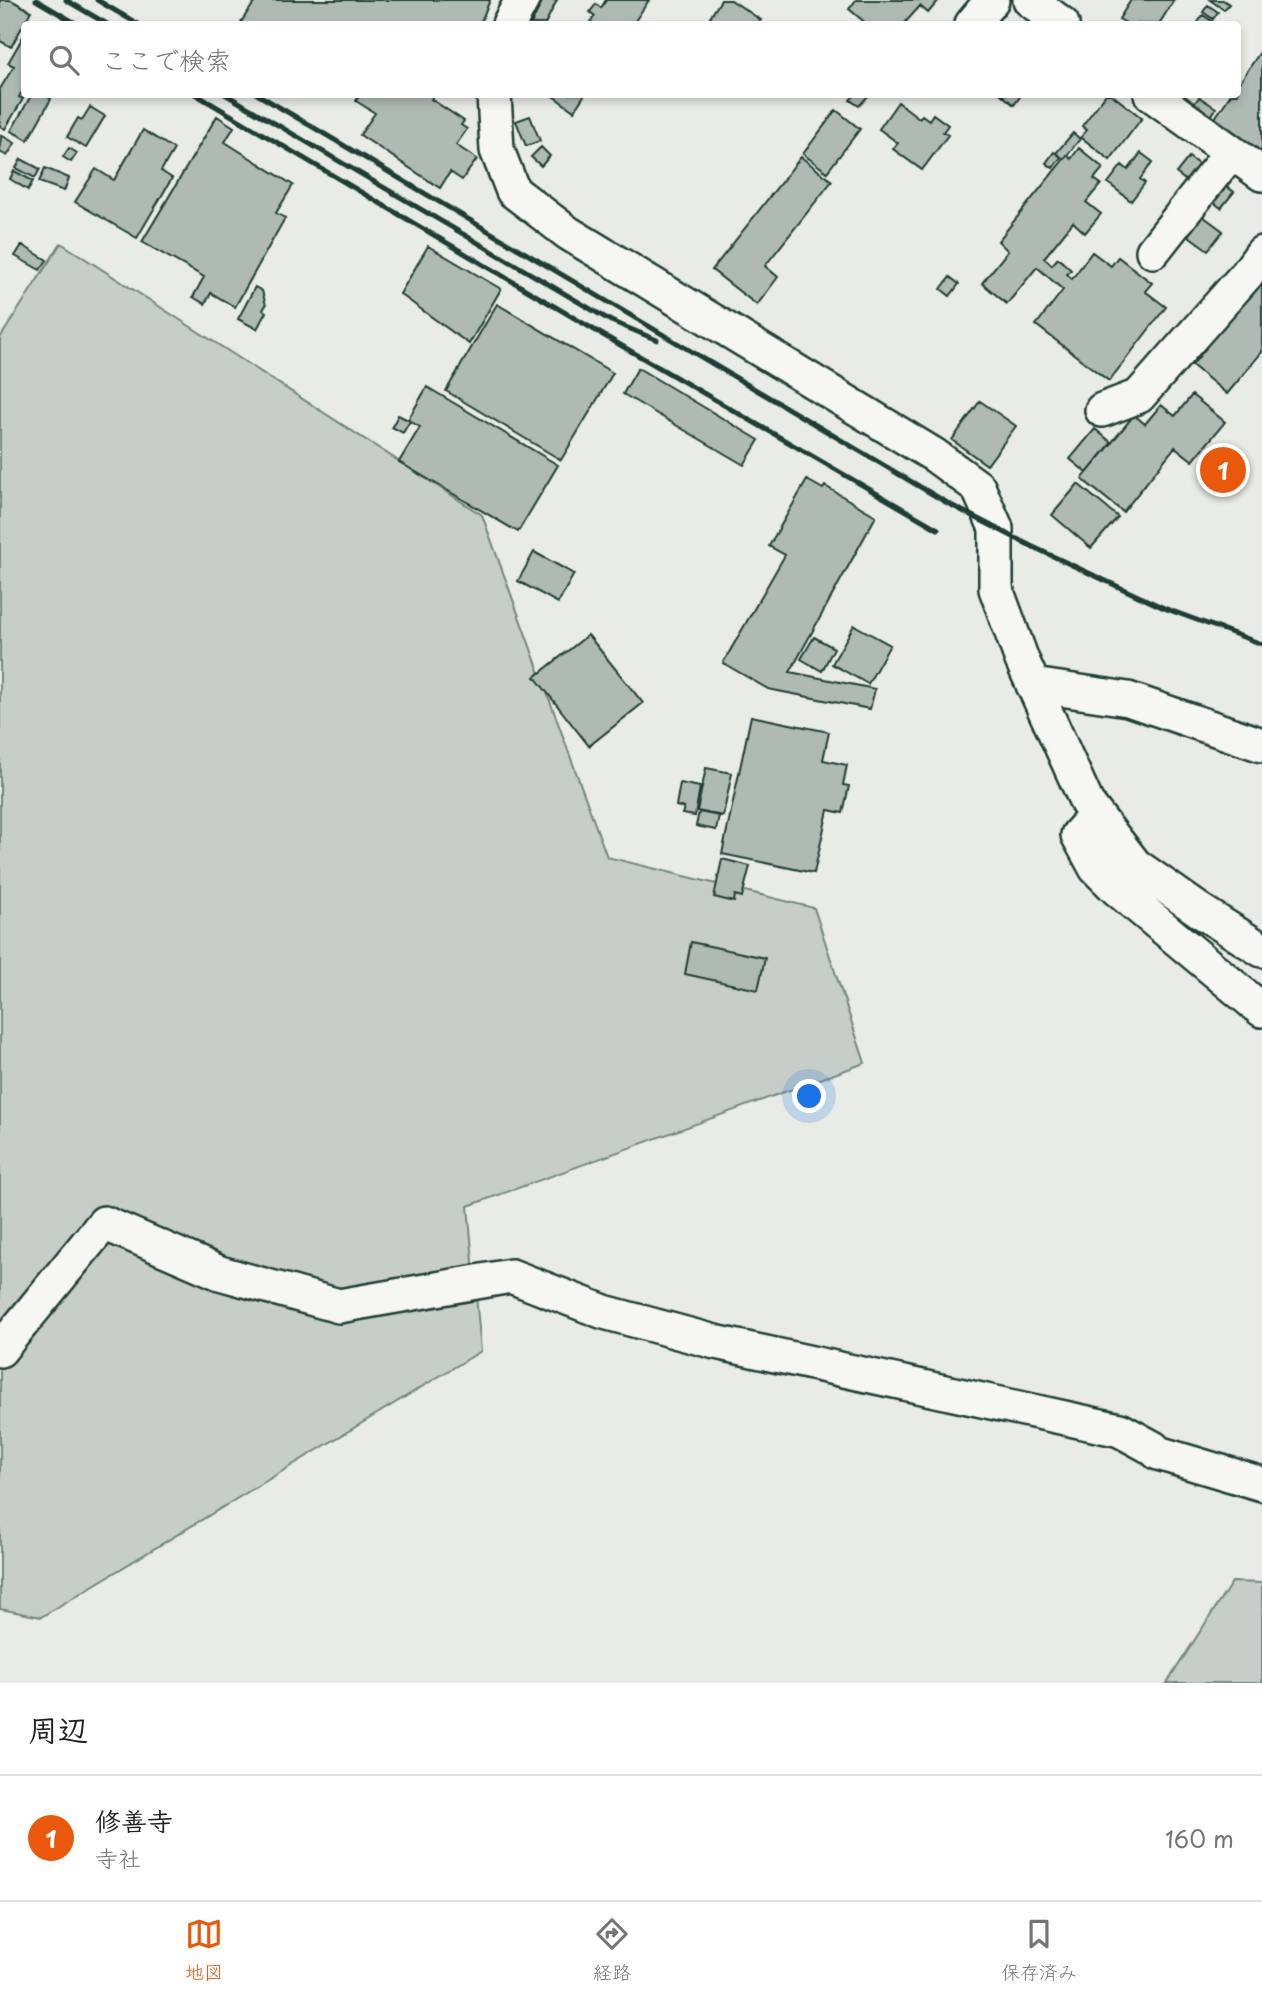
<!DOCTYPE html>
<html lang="ja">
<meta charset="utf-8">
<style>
body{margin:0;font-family:"Playpen Sans","Klee One",sans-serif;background:#f6f6f6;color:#202124}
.you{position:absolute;left:810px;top:1097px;width:24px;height:24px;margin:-18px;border:5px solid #fff;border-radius:50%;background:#1a73e8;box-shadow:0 0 0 10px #1a73e833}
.badge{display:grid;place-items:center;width:46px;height:46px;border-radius:50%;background:#ea580c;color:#fff;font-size:23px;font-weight:700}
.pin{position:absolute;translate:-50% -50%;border:4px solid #fff;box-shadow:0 2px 7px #0006}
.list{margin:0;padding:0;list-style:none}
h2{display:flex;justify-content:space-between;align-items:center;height:91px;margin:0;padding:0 28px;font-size:30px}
h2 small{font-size:23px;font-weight:400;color:#757577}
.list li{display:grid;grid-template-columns:46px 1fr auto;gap:21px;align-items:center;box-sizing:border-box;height:126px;padding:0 28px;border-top:2px solid #e0e0e0}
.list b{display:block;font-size:26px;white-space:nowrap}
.list p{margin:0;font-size:23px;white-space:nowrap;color:#757577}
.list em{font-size:23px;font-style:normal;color:#757577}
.icon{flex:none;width:38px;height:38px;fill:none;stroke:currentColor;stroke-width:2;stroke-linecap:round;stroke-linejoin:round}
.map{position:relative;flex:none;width:1262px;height:1683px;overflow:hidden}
.search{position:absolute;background:#fff;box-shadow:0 4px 10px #0003;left:21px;right:21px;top:21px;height:77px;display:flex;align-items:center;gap:18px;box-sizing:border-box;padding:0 24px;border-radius:7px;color:#757577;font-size:26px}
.sheet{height:217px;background:#fff}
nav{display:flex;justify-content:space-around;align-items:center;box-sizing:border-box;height:98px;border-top:2px solid #e0e0e0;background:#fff;font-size:19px;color:#757577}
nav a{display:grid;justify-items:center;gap:4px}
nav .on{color:#ea580c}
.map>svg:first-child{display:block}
.green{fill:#c7cec9;stroke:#73867e;stroke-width:2}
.building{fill:#b0bab5;stroke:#1f3d34;stroke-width:2}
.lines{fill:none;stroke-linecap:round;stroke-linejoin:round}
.minor-casing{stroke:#1f3d34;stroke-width:38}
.minor{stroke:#f6f6f2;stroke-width:33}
.rail{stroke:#1f3d34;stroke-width:5}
</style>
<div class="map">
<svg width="1262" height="1683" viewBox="0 0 1262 1683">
<rect width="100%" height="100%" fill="#e9ebe7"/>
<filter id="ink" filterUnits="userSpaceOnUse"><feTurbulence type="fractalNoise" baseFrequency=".0143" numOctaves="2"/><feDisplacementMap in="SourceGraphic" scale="14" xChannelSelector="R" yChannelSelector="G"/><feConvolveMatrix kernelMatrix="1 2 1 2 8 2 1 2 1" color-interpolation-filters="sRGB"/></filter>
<g filter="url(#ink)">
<path class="green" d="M61,243L482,515L607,857L814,908L865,1063L468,1206L481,1351L41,1617L0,1609V338Z
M1232,1582L1262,1583V1683H1167Z"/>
<path class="building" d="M0,0H11L31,11L11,47L0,41Z
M256,0H490L480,24H244L241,22Z
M543,0H557L545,24H531Z
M606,0H649L633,24H589L595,16L590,12L596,4L601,8Z
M721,0H731L761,20L758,24H716L709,19Z
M856,0H939L928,13L920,6L904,24H867L849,9Z
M1131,0H1174L1159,24H1128L1119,19Z
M1210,0H1223L1229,4L1224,10Z
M1208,5L1218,12L1213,19L1203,12Z
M1203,15L1216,24H1197Z
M24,35V88L19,97L23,99L5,129L0,126V89L14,66L8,63Z
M1260,52L1262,54V157L1211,124L1231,94H1238V85Z
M32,94H44L51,99L28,140L11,131Z
M360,94H435L431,99L464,121L461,125L467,129L456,145L477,159L462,180L450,172L440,188L360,135L375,113L356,101Z
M550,94H585L574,111Z
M870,94L859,106L850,100L854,96L851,94Z
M1001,94H1022L1014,105Z
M1106,94H1111L1142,118L1110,160L1081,137L1087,130L1082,126Z
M1199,97L1216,108L1208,122L1190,110Z
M898,102L919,118L922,115L929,120L933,114L948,125L943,132L948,135L922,170L893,149L898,143L879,129Z
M90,107L105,116L86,148L67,137L78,118L82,120Z
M836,110L860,129L827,172L803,154Z
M217,116L234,127L225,142L293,185L276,213L285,218L235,307L211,293L205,304L193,297L204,277L142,242Z
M530,116L540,141L526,146L516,121Z
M143,130L174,149L161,171L172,178L137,238L75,202L96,169L114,180Z
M1073,133L1080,139L1064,159L1056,153Z
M1,135L15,143L7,156L0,152Z
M541,147L550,156L541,166L531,157Z
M69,148L77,153L71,162L63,157Z
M1079,148L1103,168L1094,179L1101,184L1086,202L1101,214L1085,233L1073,222L1044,258L1052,265L1058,258L1071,270L1067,274L1072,279L1092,252L1111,266L1118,257L1152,283L1145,291L1166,307L1109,381L1036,325L1063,290L1037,267L1007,304L982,283L1008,251L998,241L1067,155L1071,159Z
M1054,152L1061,157L1053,168L1046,163Z
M1141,153L1153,162L1140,179L1145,183L1131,201L1108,183L1122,165L1128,170Z
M801,157L832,181L765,266L778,277L757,305L712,270Z
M1189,157L1234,192L1221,208L1176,173Z
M21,159L40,169L35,178L16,168Z
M45,168L69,178L64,191L39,182Z
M14,171L33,181L28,190L10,179Z
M1200,214L1223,231L1208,250L1186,234Z
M22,245L47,260L40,270L15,256Z
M428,246L501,289L469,344L400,294Z
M950,277L959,284L950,296L941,289Z
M1262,281V352L1227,394L1192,365L1206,348L1199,341L1227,307L1235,314Z
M255,287L262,291L266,305L263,310L266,312L257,329L238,319Z
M497,304L613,373L561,460L446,391Z
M638,368L759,440L744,465L623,394Z
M427,387L558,465L518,532L399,462L420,427L408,420Z
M1192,395L1225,422L1193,461L1175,447L1123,512L1082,479L1134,415L1145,424L1161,405L1175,416Z
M980,401L1016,426L987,465L952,440Z
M398,415L410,421L403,433L392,427Z
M1095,429L1112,443L1087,473L1070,459Z
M807,480L823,489L825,486L876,516L790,672L875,689L870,709L768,689L723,663L785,555L769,546Z
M1078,484L1118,517L1091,548L1052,515Z
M534,552L574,574L558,603L518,581Z
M854,625L890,645L868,684L832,664Z
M588,635L643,703L589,746L535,677Z
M814,637L834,648L822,671L801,659Z
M751,716L829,732L823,760L847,765L843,785L849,786L843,813L828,810L814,873L722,854Z
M706,768L732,773L723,816L697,811Z
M680,783L700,787L695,816L682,814L684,808L676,806Z
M699,812L719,816L716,830L696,826Z
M722,859L750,866L742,897L735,895L734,902L714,897Z
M691,942L765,958L758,990L685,974Z"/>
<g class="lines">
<defs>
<path id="minor" d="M1030,0L1062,24
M509,24L522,0
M972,24L992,0
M494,94L497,150L513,191L568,233L934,455L978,487L996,528V589L1022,660L1087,803L1135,865L1199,910L1262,950
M1151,94L1262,174
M1153,251L1231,152
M1102,410L1139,396L1247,274L1262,253
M1033,685L1128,699L1262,745
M1096,815L1078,835L1096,868L1117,889L1262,1010
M0,1350L104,1223L220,1273L339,1306L511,1276L604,1312L715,1342L1120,1430L1153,1448L1158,1453L1262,1484"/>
</defs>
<use href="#minor" class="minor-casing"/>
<use href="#minor" class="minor"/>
<path class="rail" d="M36,0L77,24
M66,0L107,24
M97,0L138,24
M195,94L603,335L938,529
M225,94L611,321L657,340
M257,94L949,504L1031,546L1164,608L1262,644"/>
</g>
</g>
</svg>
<div class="you"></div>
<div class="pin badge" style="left:1223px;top:470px">1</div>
<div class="search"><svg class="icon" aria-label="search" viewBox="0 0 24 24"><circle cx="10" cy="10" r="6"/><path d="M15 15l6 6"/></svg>ここで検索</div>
</div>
<section class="sheet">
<h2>周辺<small></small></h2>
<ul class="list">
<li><span class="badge">1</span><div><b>修善寺</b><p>寺社</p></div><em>160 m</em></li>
</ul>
</section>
<nav>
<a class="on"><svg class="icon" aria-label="map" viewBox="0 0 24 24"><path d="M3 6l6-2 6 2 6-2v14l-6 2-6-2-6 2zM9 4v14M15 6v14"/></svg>地図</a>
<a><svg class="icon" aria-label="directions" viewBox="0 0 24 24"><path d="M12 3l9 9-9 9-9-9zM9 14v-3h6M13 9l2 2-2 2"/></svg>経路</a>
<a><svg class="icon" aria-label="saved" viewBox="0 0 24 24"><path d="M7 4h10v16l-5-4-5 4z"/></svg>保存済み</a>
</nav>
